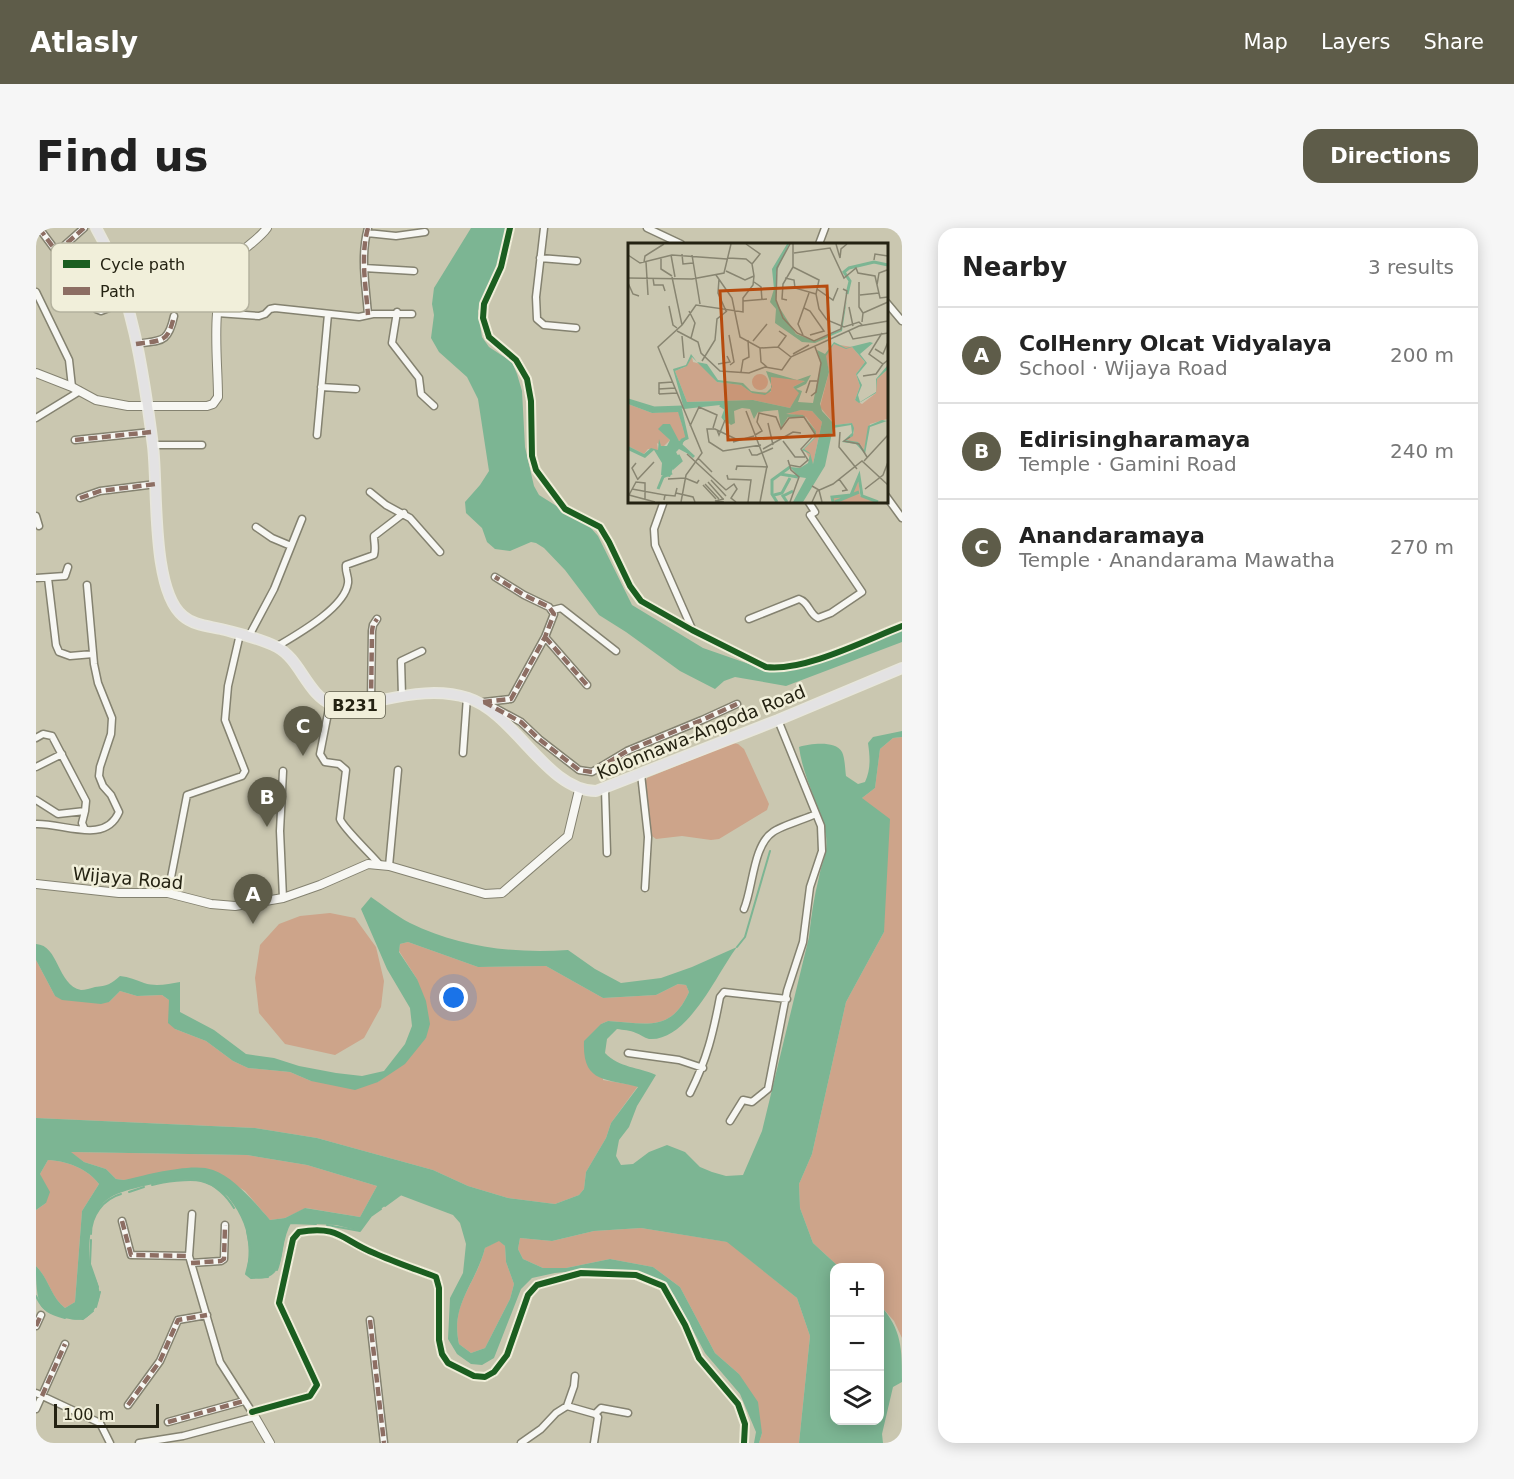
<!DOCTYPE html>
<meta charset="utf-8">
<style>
body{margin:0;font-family:"DejaVu Sans",sans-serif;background:#f6f6f6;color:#222}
.controls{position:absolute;right:18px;bottom:18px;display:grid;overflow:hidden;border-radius:12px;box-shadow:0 3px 15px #0003}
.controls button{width:54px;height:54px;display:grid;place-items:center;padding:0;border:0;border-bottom:2px solid #e0e0e0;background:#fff;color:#222;font:30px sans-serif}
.scale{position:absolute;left:18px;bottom:15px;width:105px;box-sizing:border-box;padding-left:6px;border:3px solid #242212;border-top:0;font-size:16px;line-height:21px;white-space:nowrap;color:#242212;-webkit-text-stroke:4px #f1efda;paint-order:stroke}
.you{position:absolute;left:418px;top:770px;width:21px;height:21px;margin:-15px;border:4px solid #fff;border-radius:50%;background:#1a73e8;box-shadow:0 0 0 9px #1a73e833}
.badge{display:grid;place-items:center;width:39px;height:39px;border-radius:50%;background:#5e5c49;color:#fff;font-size:20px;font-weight:700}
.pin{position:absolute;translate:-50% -50px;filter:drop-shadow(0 2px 3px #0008)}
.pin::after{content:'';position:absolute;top:32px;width:21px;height:18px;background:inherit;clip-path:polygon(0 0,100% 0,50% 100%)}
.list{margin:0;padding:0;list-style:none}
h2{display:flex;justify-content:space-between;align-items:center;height:78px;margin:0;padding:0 24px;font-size:26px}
h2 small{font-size:20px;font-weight:400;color:#767676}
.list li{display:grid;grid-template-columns:39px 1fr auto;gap:18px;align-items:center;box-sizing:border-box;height:96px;padding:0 24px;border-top:2px solid #e0e0e0}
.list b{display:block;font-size:22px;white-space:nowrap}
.list p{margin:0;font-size:20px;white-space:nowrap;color:#767676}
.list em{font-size:20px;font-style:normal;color:#767676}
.icon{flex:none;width:33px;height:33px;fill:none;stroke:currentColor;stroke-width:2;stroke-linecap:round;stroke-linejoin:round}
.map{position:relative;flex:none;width:866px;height:1215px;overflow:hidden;border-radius:18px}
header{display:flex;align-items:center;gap:36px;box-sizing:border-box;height:84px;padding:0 30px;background:#5e5c49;color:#fff}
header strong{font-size:28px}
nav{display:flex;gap:33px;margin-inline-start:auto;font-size:21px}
.intro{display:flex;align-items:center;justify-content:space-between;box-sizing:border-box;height:144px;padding:0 36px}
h1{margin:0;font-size:42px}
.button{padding:15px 27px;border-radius:18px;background:#5e5c49;color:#fff;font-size:21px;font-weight:700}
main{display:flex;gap:36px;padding:0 36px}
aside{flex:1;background:#fff;border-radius:18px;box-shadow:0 3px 15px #0003}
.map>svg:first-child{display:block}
.green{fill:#cda48a}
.water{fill:#7cb593;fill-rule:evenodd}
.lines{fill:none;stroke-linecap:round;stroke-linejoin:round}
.stream{stroke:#7cb593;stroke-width:2}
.minor-casing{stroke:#848270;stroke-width:9}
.tertiary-casing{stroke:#848270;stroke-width:10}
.primary-casing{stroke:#e7e6db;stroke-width:12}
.minor{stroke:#f7f7f3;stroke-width:6}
.tertiary{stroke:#f7f7f3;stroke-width:8}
.primary{stroke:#e3e2e3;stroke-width:9}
.quiet{stroke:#8d6e63;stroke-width:4.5;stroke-dasharray:9 4.5;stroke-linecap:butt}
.cycleway-casing{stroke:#f1efda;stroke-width:10}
.cycleway{stroke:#1b5e20;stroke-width:6}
.labels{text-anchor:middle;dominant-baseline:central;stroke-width:5;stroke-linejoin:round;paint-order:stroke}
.shield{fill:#f1efda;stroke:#62604e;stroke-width:1.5}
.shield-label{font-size:16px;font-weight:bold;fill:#242212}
.street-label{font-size:18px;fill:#242212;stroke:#f1efda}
.inset-river{fill:none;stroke:#7cb593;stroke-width:3}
.inset-road{fill:none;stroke:#888571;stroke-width:1.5}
.view{fill:#b74b0e;fill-opacity:0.15;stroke:#b74b0e;stroke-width:3}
.inset-edge{fill:none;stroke:#242212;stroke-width:3}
.key{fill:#f1efda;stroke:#b4b29e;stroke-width:1.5}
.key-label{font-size:16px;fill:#242212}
</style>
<header>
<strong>Atlasly</strong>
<nav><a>Map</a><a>Layers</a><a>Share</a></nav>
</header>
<div class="intro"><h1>Find us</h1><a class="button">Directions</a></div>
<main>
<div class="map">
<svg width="866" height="1215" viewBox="0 0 866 1215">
<rect width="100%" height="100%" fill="#cac7b0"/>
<path class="green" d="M866,509V1110L858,1093L844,1077V1040L803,1039L777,1015L764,980L763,956L776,926L810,774L848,704L826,570L839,560L844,521L857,510Z
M697,515L702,516L708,521L733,576L731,582L683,611L675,612L646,608L620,611L616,608L609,555L611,550Z
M294,685L319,690L340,719L348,753L345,779L328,810L299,827L249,816L223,785L219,750L224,717L243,696L264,688Z
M372,714L442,739L510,738L567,770L620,767L642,756L650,757L653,764C635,805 609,795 572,793L565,796L567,852L602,858L575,895L570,910L550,944L548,961L543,967L519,976L472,970L432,958L397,942L281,910L219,900L0,890V732L19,768L73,774L84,763L101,768L126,767L133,772L139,801L170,813L197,833L212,840L254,844L275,853L342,854L390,810L381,751L363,723L364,716Z
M34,924L211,927L271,937L341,958L324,989L270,980L249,990L234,992L209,963L176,942L88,952L80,951L70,941L48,934Z
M12,932C31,933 52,941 63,956L46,983L39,1074L29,1080C14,1068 13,1051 0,1038V982L10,975L4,946Z
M605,1000L692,1014L761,1070L774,1108L763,1215H723L726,1205L703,1146L679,1125L644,1059L617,1039L574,1031L530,1040H507L487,1031L482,1021L484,1010L516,1013L558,1003Z
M463,1012L469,1018L470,1034L478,1056L474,1071L449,1120L435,1125L423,1116C414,1075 440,1057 449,1020Z"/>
<path class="water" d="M435,0H469L462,44L442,83L446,109L453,119L476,134L481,146L486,163L489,219L498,258L503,267L554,299L562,308L596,377L667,420L730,442L744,444L787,431L866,400V414L750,458L699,449L688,453L679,461L644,443L590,404L563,387L529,342L508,320L500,315L495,314L474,323L459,321L451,314L446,300L430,285L429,274L444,257L453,243L442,171L431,149L403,124L395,110L398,87L396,76L398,60Z
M866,503V509L857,510L844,521L839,560L826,570L854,591L848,704L810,774L776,926L763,956L764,980L777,1015L803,1039L798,1040V1192H844V1077C866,1102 866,1120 866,1154L857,1159L846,1206L847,1215H763L774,1108L761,1070L691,1014L605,1000L558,1003L516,1013L484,1010L482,1021L487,1031L507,1040H530L574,1031L617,1039L644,1059L679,1125L703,1146L722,1174L726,1205L723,1215H718L720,1204L704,1166L669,1125L638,1067L622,1052L592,1042L561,1041L519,1045L496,1050L485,1061L458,1130L446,1137L435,1136L421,1126L412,1111L414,1070L427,1045L430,1016L424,995L417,987L364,967L335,988L324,1003L300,997L254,995C243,1013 251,1045 229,1050C222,1051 216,1051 210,1046C216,1016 212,994 192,969C187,964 172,955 165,953C148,948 90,960 75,969C64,975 59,987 56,998C53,1009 52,1029 55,1039C59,1051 67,1062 62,1074C60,1080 54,1089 47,1091C37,1094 11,1087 5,1078C0,1067 0,1051 0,1038C13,1051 15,1069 29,1080L39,1074L46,983L63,956C52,941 31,933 12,932L4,946L14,964L10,975L0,982V890L219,900L281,910L397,942L432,958L472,970L519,976L543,967L548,961L550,944L570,910L575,895L602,859C570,850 546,856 548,813L565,796L572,793C609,795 635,805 653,764L650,757L642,756L620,767L567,770L510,738L442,739L372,714L364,716L363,724L381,751L390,773L394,796L390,810L369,836L342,854L319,862L275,853L254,844L212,840L197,833L170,813L139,801L132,795L133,772L126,767L101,768L84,763L73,774L65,776L26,772L19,768L0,732V716C23,717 21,757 45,762C49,762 55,760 59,759C71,758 75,756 84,748C93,749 100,752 108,755C120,759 132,756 144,754V784L178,802L210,826L238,830L263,838L300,845L326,848L348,843L369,816L376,798L374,780L351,741L325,681L335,669C347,677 360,688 374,695C423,719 478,726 532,722L559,741L585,755L625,750L656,739L701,719C681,745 652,814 613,811C608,810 604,806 600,805C594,802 587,802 581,801L571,811L569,825C584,840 602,839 620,847L601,878L593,899L583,912L580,928L585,937L597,936L613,924L631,917L649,924L664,939L676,944L690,948L707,947L726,903L773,709C775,689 778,669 783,649C786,633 792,626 790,608C784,577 767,550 763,519C774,516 799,512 806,524C809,530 809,541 810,548L822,556L829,554C835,541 834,529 832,515L837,509ZM35,924L211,927L271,937L341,958L324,989L269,980L249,990L234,992C219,975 199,950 177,942C157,934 110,947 88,952L80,951L70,941L48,934ZM463,1013L469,1018L470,1034L478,1056L474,1071L449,1120L435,1125L423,1116C414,1076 440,1056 449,1020Z"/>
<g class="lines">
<path class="stream" d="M701,719L709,709L734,623
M116,957C127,954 154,950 165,953C179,956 191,968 198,980
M93,964L108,959
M349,978L364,967
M291,997L324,1003L335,988L345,981
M211,1003L215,1024
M55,1006C55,988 67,971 85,966
M55,1012L54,1036L62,1059
M214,1030L210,1046L215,1050L232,1049
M241,1042C247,1027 245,1010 254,995L280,996
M0,1068C7,1083 14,1086 29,1090
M60,1079L64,1064
M35,1090L47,1091L57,1083"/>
<defs>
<path id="minor" d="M3,0L26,31
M332,0C324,28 330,59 332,87
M474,0L465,39L448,76L447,90L453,109L480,132L491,151L495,173L496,228L500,242L529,281L564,299L573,314L594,358L605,373L656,402L730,439C767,444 830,412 866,398
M508,0L500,69L501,91L508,97L540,100
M611,0L645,16
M331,5L360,8L389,4
M783,16L789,0
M21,24L48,0
M504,30L541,33
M328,40L378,43
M48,50L60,81L65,83L91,73
M0,64L33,132L36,159
M850,74L866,93
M361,84L356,115L383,150L385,166L398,178
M181,85L223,88L229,86L234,81L239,80L323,89L337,86H376
M100,116C125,112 132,116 138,88
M285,159L320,161
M0,190L44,163
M281,207L292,86
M39,212L115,204
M117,217H166
M334,264L350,277L374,290L404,324
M850,268L866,290
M44,270L64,263L120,256
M628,273L618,301L619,317L656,401
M0,288L3,298
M220,299L236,310L255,318
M0,350L29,348L32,339
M12,350L20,417L23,424L34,428L57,426
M517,382L525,380L580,423
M713,391L763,371C773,374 773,386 782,390L795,385L826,364L774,287L779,284L772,273
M213,408L238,361L266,291
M509,409L551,457
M240,419C260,407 309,380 312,355C313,349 309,344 310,337L338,327C340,320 338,315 338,308L368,285
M366,468L365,433L386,423
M335,474L336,403L337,397L341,391
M448,474L485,494L503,511L543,542L556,544L591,523L666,492L701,476
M448,474L475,471L509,409L518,386L513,379L488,367L459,349
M294,475L284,526L289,534L303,536L310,542L304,591C307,600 336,627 344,637
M0,510L7,506L16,508L50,573L49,583L22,586L0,572
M427,525L431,469
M0,539L26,526
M605,546L612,609L609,660
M569,561L571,625
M49,583L46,595L49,602
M0,596C28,595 69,617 83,584L75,567L67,558L63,548L64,539L75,506L76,490L62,455L58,436L51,357
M353,638L362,542
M132,665L151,567L206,548L209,543L189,492L192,458L204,406
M247,670L244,603L247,543
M708,681C717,660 717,617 737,604C745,598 769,591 780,586
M592,825L643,832L667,840
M654,865C671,831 677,806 684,769L688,764L751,771
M694,893L707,872L716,874L732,861L751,763L767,714L774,659L786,623L785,598L742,492
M156,986L153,1028L184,1134L216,1184L274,1168L281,1157L243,1075L257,1011L263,1004C303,997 306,1012 338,1025C358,1034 379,1041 400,1049L403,1060V1112L406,1126L412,1135L438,1148L449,1149L458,1144L471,1127L492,1067L501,1057L545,1045L600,1047L627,1058L649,1097L663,1130L702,1176L709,1196L708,1215
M86,993L95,1027L153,1028
M155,1035L185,1033L188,1031L189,997
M334,1092L348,1215
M0,1098L5,1087
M0,1165L64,1195L74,1215
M92,1177L124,1133L142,1092L171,1087
M531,1178L538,1158L539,1148
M0,1181L29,1116
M559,1186L565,1180L592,1185
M132,1194L208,1173
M103,1215L147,1208L218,1189
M485,1215L505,1201L520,1185L531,1178L559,1186
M558,1215L562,1189L559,1186"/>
<path id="tertiary" d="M0,145L36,159L60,172L92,178H171L177,176L182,169C182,128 173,72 195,36C203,22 222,13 231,0
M0,656L83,665H132L175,676L199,678L247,670L284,657L332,636L353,638L449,666L466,665L532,608L543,562
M216,1184L234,1215"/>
<path id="primary" d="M60,0C96,62 108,147 117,218C122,259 115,362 147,388C157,397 172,398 185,401C204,406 224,410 241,419C265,432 271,467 297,477C312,482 332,475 346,472C374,466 404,461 432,470C479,485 511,563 560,563L742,492L866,440"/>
</defs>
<use href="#minor" class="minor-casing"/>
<use href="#tertiary" class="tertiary-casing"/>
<use href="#primary" class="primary-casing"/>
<use href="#minor" class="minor"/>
<use href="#tertiary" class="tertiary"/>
<use href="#primary" class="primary"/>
<path class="quiet" d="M3,0L26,31
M332,0C324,28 330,59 332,87
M21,24L48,0
M48,50L60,81L65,83L91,73
M100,116C125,112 132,116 138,88
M39,212L115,204
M44,270L64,263L120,256
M509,409L551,457
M335,474L336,403L337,397L341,391
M447,474L475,471L509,409L518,386L513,379L488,367L459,349
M448,474L485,494L503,511L543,542L556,544L591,523L666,492L701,476
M86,993L95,1027L153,1028
M155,1035L185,1033L188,1031L189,997
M334,1092L348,1215
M0,1098L5,1087
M6,1168L29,1116
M92,1177L124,1133L142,1092L171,1087
M132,1194L208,1173"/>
<defs>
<path id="cycleway" d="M474,0L465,39L448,76L447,90L453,109L480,132L491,151L495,173L496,228L500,242L529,281L564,299L573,314L594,358L605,373L656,402L730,439C767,444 830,412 866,398
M216,1184L274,1168L281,1157L243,1075L257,1011L263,1004C303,997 306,1012 338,1025C358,1034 379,1041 400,1049L403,1060V1112L406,1126L412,1135L438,1148L449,1149L458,1144L471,1127L492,1067L501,1057L545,1045L600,1047L627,1058L649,1097L663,1130L702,1176L709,1196L708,1215"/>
</defs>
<use href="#cycleway" class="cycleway-casing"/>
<use href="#cycleway" class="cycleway"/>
</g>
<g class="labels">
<rect class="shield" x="289" y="464" width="60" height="26" rx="4.5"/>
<g class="shield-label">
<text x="319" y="477">B231</text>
</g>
<g class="street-label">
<text transform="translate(665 504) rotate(-22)">Kolonnawa-Angoda Road</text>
<text transform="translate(92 650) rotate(5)">Wijaya Road</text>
</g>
</g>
<g transform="translate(592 15)">
<rect width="260" height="260" fill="#cac7b0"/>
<path d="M206,101L224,104L237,119L228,131L232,143L227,157L234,161L248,150L249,136L259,127V176L242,181L236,207L232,201L218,197L226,190L224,180L207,182L192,164L201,129L197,113ZM64,114L65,119L77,122L89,139L113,142L124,150L143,149V133L177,138L165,144L172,150L162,165L125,157L59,159L47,128L57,124ZM124 139a8 8 0 1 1 16 0a8 8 0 1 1-16 0ZM0,161L24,170L50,168L58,195L51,198L44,189L34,188L42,197L35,204L29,200L30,207L20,206L16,211L0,203ZM173,167L184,168L194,179L185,221L176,206L188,194V188L178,174L158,170ZM230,234L232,253L247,259H205V255L225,252Z" fill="#cda48a"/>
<path d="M159,1H161L148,30V59L168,91L187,98L212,87L219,56L214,88L187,100L174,99L147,80L148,66L142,59L146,46L144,26ZM206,99L218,105L242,99L245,100L232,111L239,120L229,132L234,142L230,152L232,159L248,149V136L259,123V127L249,136L248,150L231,160L227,157L232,143L228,131L237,119L224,104L218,106L206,101L198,113L201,129L192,161L194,168L207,182L224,180L226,185L225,193L218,197L230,199L236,207L240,183L254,177L259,178L242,184L237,211L228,201L214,199L224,190L223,182L205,185L197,223L175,259H165L178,235L171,234L162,224L172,225L180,220L182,211L174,207L188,193L178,175L160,174L153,185L150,167L130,169L126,176L122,166L114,165L106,168L107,180L103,182L95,175L98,166L92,162L56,166L45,126L58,122L63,111L69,119L79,121L90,137L115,140L123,148L138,150L144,144L138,128L169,137L183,132L178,141L168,146L174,148L170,159L185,160L193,120L189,107L197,111ZM64,114L89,139L113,142L124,150L137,152L143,148V134L177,138L165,144L171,150L162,165L125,157L59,159L47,128L59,123ZM173,167L184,168L194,179L185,221L182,210L176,206L188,194V188L175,172L158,171ZM0,157L26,165L52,163L59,195L53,202L66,214L51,206L48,209L53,218L45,225L42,234L33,232L34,220L26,207L17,215L0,207V203L16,211L23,205L30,207L31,196L33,203H39L42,197L30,186L35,181H42L51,198L58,195L50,169L24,170L0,161Z" fill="#7cb593" fill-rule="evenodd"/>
<path class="inset-river" d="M219,51L222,38L216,29L221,25L246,19L260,22M0,157L26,165L55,164M92,162L98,166L95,174L100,181M52,164L59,195L54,197L53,202L66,214M44,226L53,218L50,212M152,231L170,234M30,246L35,234L44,230M146,252L154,250L162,235M149,259L144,251V237L162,224M159,259L155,253L165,248M205,259L204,254L223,252L231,233L234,253L250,259M207,259L231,249"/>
<path class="inset-road" d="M118,1L132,11L124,21M162,1L149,25L148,57L155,75L169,90L186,98L213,86L219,48L215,46M165,1V24L191,37L188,51L191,66L199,77L216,84L231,79L234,82M208,1L212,15L213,6L219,1M166,10L202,5L216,35L228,25L230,30L247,33L252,55L260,54M54,11L55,21L65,20M0,12L12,20L44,12L99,16M43,12L47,34M64,12L72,61M33,15V26L44,33M246,17L247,11L260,13M16,19L17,13L36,1M18,19L20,52M98,28L117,37L126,33L124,21L118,16L100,15M88,32L104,55L112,94L132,105L150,104L163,114L231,83L260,78M44,34L54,82L30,104L74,210L58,232L53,259M0,35L64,36L96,30L103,1M25,35L26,42H35L37,48M157,35L166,37L167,45L188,51M91,36L90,50L98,68M126,39L133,44L134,57M231,39V64L235,70M0,40L5,51L11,53M249,42L251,30L259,27M189,46L205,57L210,45M232,52L251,50M159,57L154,56L155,41L165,24M115,58L139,56M41,63L45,82L49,85M221,64L225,83M176,65L182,68L196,88L182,92M61,68L67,80L63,95M234,79L235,70L260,59M54,82L68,62L115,69V55L125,42L126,33M49,88L70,99L73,110L92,128L121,130L137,124L154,127L163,114M221,88L225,96L260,90M254,90L241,111L255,121L260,117M101,92L106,119L102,122M175,92L170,81L181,50M54,93L56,115M125,98L139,81M150,104L158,93L151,88M132,105L133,119L139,124M247,106L255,111L260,99M165,111L181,102M74,118L87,97L89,76L99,68M90,121L102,119L99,113M113,129L115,117L121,114L120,97M235,133L248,131L255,121M31,146V140L45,139M178,150L182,138H189M31,151V146L47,145M31,151L49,150M183,153L188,149L193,120L187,104M118,168L139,223L132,259M140,180L145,202M62,183L71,164L89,172L85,185M89,187L91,192L97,177M212,189L211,204L229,226M127,192L134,188L129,179L131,170L148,174L153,186L161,175L176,174L187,191L173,206L180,217L172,224L161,222M222,194L216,198L231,201L239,214M110,197L87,186H79L81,199L95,208L133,202M155,198L167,214H177M105,199L126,193M121,206L124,212H129L145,205M135,206L165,189L173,190M59,211L98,247M70,215L84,229M160,217L163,227L171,234L162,259M236,218L260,192M8,220L4,225L10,237M108,227L109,223L140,224M99,232L100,236L123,237L120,259M10,236L26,219M40,236L57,235L69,240L71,237M211,236L219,247L214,248M83,237L98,253M80,239L95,256M77,241L91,256M75,242L88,256M184,243L191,247L194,259M4,246L37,252L36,257M237,246L255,232L260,219M98,247L106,241L109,246L103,255L108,259M48,250L65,254L67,259M1,252L8,239L17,240V257M1,252L27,259M37,252L47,253L49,245M96,256L87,258L96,259M184,259L189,248L205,241L234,218L260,242"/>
<path class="view" d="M199,43L206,192L100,197L92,48Z"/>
<rect width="260" height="260" class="inset-edge"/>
</g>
<rect x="15" y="15" width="198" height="69" rx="9" class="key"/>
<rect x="27" y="32" width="27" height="8" fill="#1b5e20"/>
<rect x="27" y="59" width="27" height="8" fill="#8d6e63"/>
<g class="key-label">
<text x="64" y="42">Cycle path</text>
<text x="64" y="69">Path</text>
</g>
</svg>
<div class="controls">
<button>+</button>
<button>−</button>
<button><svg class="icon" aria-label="layers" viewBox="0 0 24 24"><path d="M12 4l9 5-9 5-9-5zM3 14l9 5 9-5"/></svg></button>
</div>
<div class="scale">100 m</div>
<div class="you"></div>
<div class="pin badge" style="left:217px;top:696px">A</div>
<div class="pin badge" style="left:231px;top:599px">B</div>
<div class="pin badge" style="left:267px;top:528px">C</div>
</div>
<aside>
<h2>Nearby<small>3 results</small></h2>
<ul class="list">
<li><span class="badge">A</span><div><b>ColHenry Olcat Vidyalaya</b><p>School · Wijaya Road</p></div><em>200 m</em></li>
<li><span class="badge">B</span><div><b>Edirisingharamaya</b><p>Temple · Gamini Road</p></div><em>240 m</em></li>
<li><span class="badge">C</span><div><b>Anandaramaya</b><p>Temple · Anandarama Mawatha</p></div><em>270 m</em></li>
</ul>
</aside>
</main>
